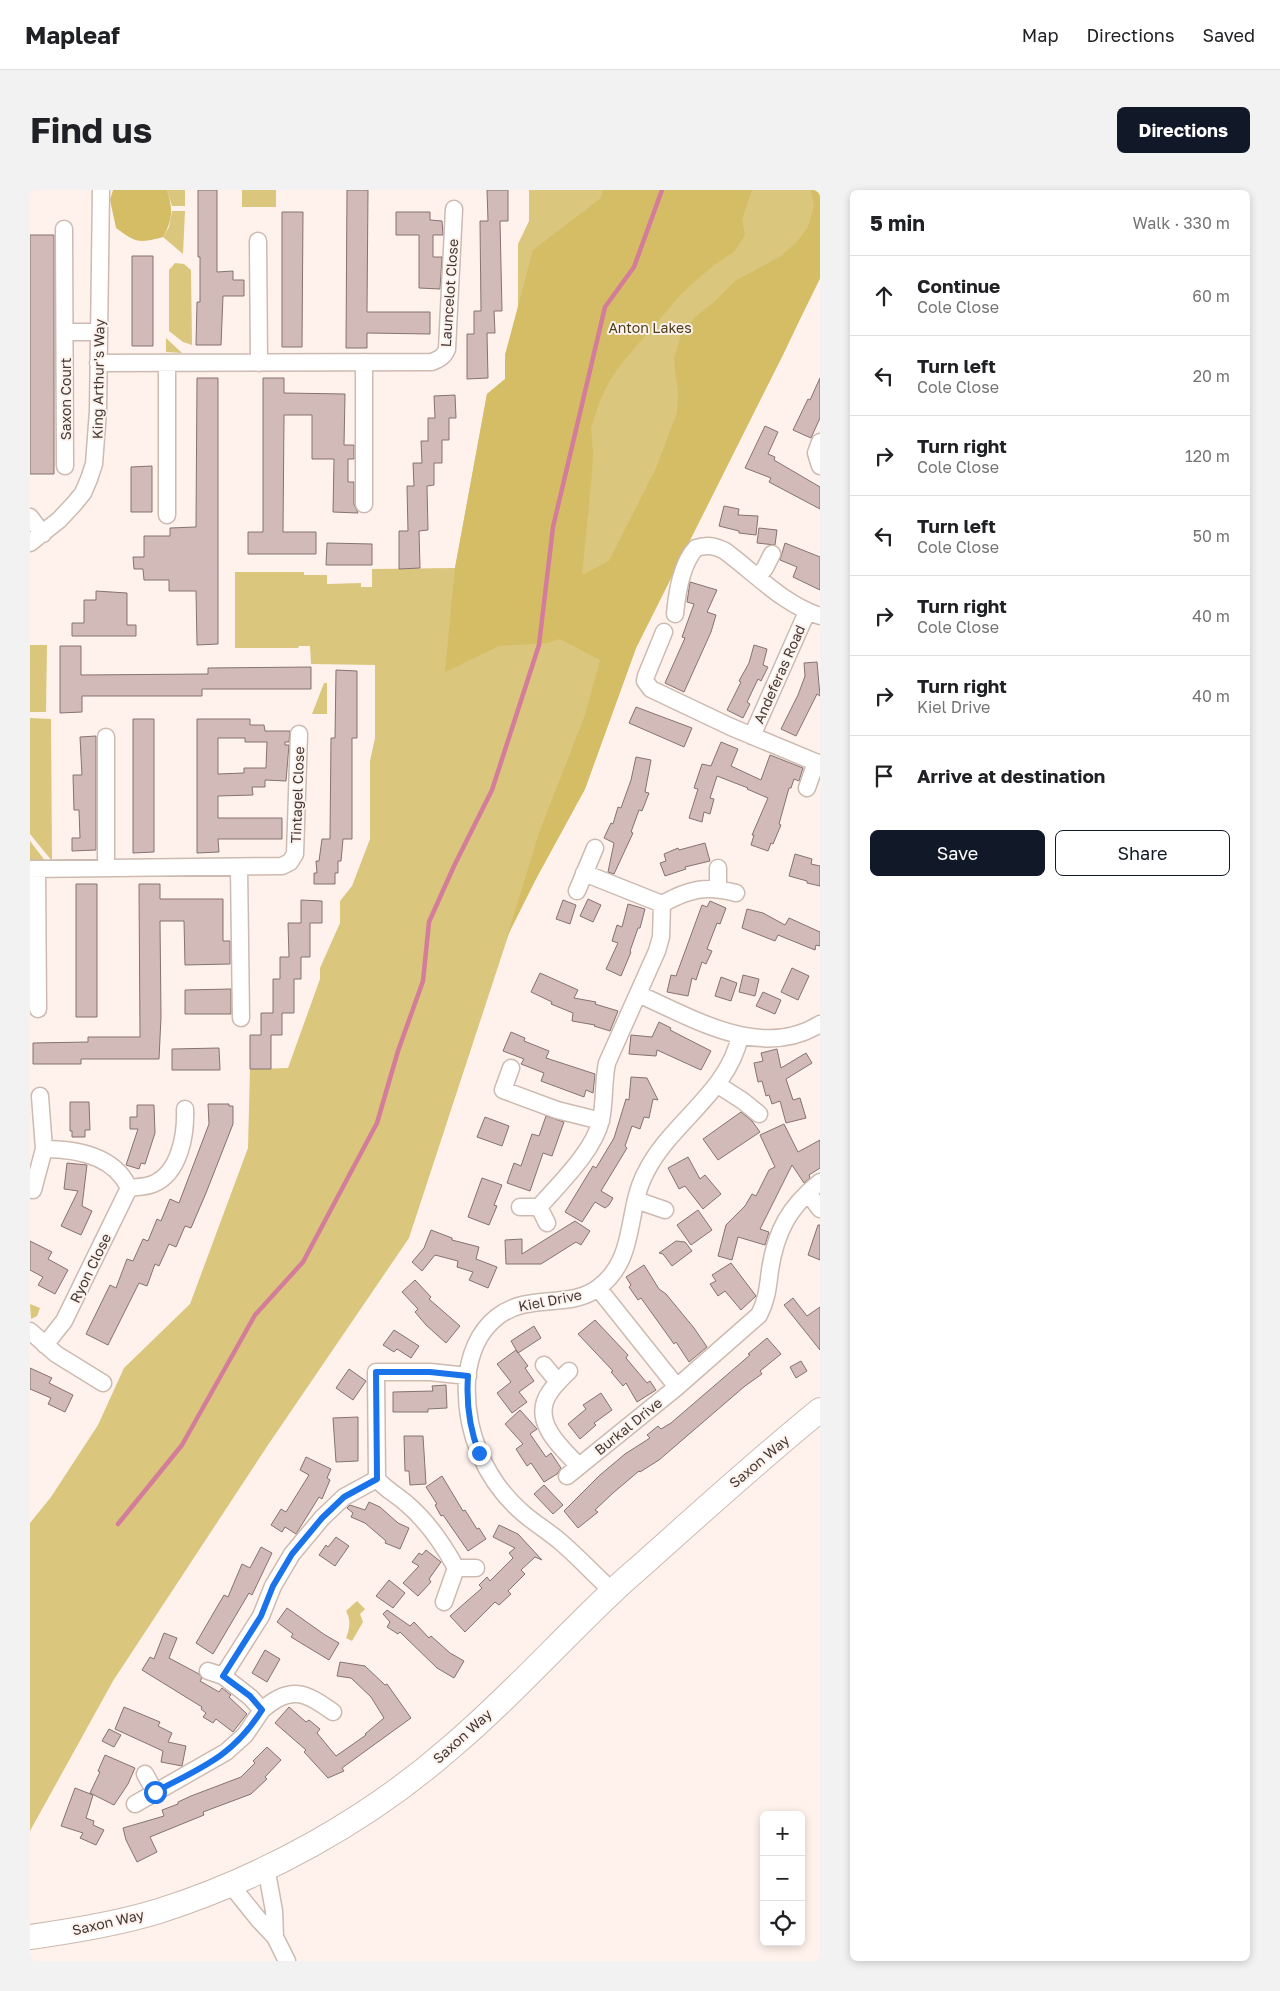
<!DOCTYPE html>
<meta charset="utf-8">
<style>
body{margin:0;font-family:"Golos Text",sans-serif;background:#f2f2f2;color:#202124}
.controls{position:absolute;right:15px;bottom:15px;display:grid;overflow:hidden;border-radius:8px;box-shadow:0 2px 8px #0003}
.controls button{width:45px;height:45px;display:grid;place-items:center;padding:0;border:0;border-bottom:1px solid #e0e0e0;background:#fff;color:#202124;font:25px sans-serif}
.stop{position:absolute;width:15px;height:15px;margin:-11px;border:4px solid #1a73e8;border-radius:50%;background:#fff}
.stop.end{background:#1a73e8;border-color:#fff;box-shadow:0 1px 5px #0008}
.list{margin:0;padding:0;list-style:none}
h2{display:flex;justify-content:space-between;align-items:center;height:65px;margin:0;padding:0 20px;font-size:21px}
h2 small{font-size:16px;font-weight:400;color:#757577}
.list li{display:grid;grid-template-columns:32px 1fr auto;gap:15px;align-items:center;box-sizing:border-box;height:80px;padding:0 20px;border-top:1px solid #e0e0e0}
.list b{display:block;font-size:19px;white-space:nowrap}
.list p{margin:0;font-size:16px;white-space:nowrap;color:#757577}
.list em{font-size:16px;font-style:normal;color:#757577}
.actions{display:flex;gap:10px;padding:15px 20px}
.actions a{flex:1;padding:11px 0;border:1px solid #111827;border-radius:8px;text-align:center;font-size:18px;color:#111827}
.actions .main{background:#111827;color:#fff}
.icon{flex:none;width:28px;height:28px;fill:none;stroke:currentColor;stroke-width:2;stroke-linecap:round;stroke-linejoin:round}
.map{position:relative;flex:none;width:790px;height:1771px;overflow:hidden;border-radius:8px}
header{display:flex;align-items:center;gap:30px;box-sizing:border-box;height:70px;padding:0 25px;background:#fff;border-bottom:1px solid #e0e0e0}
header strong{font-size:24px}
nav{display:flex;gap:28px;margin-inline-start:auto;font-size:18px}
.intro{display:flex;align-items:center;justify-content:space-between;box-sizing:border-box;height:120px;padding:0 30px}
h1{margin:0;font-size:35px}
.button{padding:12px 22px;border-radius:8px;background:#111827;color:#fff;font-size:18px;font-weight:700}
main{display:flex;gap:30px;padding:0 30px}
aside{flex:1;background:#fff;border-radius:8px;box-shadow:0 2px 8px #0003}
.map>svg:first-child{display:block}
.green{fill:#dac67c}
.forest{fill:#d5bd65}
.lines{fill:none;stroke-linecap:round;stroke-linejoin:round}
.stream{stroke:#d37d9a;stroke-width:4.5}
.building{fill:#d1bab8;stroke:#867270;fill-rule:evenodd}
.street-casing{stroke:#cdbab0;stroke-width:19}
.secondary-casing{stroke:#cdbab0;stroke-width:26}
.street{stroke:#fff;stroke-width:16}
.secondary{stroke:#fff;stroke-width:24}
.route{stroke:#1a73e8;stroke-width:6}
.labels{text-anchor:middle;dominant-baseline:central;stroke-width:4;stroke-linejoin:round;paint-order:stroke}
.street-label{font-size:14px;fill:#413a36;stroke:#fff2ec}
.park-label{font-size:14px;fill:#483e18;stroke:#fff2ec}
</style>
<header>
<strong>Mapleaf</strong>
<nav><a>Map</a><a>Directions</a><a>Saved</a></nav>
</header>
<div class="intro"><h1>Find us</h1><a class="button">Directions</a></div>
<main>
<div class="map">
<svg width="790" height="1771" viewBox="0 0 790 1771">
<rect width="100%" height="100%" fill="#fff2ec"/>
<path class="green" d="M137,0H155V16H142Z
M212,0H246V17H212Z
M499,0H790V89L606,458L555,599L483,731L379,1048L238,1255L83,1491L0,1641V1333L21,1307L68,1235L94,1178L160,1114L218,958L220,879L258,878L290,789V778L310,733V711L322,696L340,649V571L345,548V475L281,474L280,456H269L268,458H205V382H274V385H297V394L331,393V397H342V379L425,378L457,204L475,189V165L488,121V54L499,31Z
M142,21H155L153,64L133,47L139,37Z
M145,73L154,74L161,80L162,155L153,152L139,141V80Z
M136,148L152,163L136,162Z
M0,455H17L16,522H0Z
M294,493H297V524H282Z
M0,528L21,529L22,671L0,644Z
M0,651L16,672H0Z
M0,1114L10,1118L7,1126L1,1129Z
M327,1411L335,1419L330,1424L333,1432L322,1451L316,1448C320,1438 321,1430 316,1421Z"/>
<path class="forest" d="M83,0H137C143,19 143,29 133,47C108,54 105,52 86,38L80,10Z
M573,0H722L712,30L715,45L704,62L685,74L652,103L592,173L580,190L569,213L561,238L563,262L562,284L552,385L579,371L626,278L647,223L648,204L644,169L651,145L665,127L684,112L705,91L751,66L767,52L778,37L784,16L781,0H790V87L753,165L606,458L555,599L508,685L477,747L509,643L555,525L570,470L530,449L517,453L469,456L415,482L425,378L457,204L475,189V165L503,60L571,8Z"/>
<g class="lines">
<path class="stream" d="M88,1334L152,1255L225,1125L273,1072L347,933L368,861L393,791L399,732L424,676L462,600L509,455L523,337L575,117L604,77L632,0"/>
</g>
<path class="building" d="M168,0H187V82L203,81V90H214V106H193L191,155H166L167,112H170V67H168Z
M317,0H338L337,122H400V144L337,143V158H316Z
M457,0H478V31H470L472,121H464L465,143H457L458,188L437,189V144H444V121H451L450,31H458Z
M252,22H273L272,157H252Z
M366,22H400V30L412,31L413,45H403V67H412L410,99L389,98V45H366Z
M0,45H24V284H0Z
M102,66H123V156H102Z
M167,188H188V454L167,455L166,401H139V390H114L113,379H104L103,367H114V346H140V338L166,337Z
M233,188H254V203L315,204L314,255H324V269H318V292H324V314L328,323L303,322L304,269H282V225H254L253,342H286V364H218V342H233Z
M790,188V228L781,248L763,240L778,209L780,210Z
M425,205L426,228H419V250H412V273H404V295L397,296L398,340L389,341L390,378L369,379V341H378L377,296H384L383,273H392L391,251H398V228H405L404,206Z
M735,236L748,242L738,264L745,267L744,270L790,297V319L739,292L741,288L715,278Z
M122,276V322H101V277Z
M694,316L709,319L708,325L728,326L726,345L709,343V341L689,336Z
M729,338L747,340L745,355L727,353Z
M297,353L342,354V375H296Z
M755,353L790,367V400L763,387L767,377L750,370Z
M660,392L687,400L677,422L686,425L681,442L654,502L635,493L655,448L652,447L664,414L657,412Z
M66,401L97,403V435H106V446H42V433H54V410H66Z
M724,455L737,459L733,475L738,477L731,491L728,489L717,512L720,514L713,528L697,520L711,492L709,491L719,473Z
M30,456H51V485L178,484V478L281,477V499H172V506H52V522L30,523Z
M787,472L790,506L787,504L766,546L751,539L768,505L775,486L774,473Z
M306,480L327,481V548H322V649H313L311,671H308V683H305V694H284V683H287L286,671H289L292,649H300L301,548H305Z
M606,517L662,538L654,557L599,533Z
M103,529H124V662L103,663Z
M167,529H220V535H234L235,541H260L259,552H255V555H259L256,591L235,590V597H222L223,605L188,606V628H252V649H188L189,662L167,663ZM188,548H215V552H237L236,578H214V583L188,584Z
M66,546V660L42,661V648H50L49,620H44L43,585H52L50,547Z
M691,552L708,559L701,576L731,590L740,565L773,578L769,591L764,589L761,598H759L749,634L751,635L743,654L741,653L738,661L721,655L724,645H722L738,608L717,599L718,598L687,586L680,608L684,609L680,624L674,622L672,632L659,628L668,599L664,598L672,574L681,576Z
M606,567L621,570L615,602L619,603L612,621L609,620L601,642L603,643L584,684L578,682L584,653L574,648L581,633L583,634L588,617L591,618L601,590Z
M675,653L680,671L655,677L656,679L635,686L630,673L636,671L634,664L648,658L649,660Z
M765,664L782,669L781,674L790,676V696L777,693V691L759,686Z
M46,694H67V827H46Z
M109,694H130V709H193V751H200V774L155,775L154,731H130L131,827L129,869H51V874H3V853L58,852V847H110Z
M558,709L571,715L563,732L550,726Z
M271,710L292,711V733H280V767H271V789H264V823H252V845H241V879H220V845H231V823H243V789H250V767H259L258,733H271Z
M533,710L546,715L540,734L526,729Z
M680,711L696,718L690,734L687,733L677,759L682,761L676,774L672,772L666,790L662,788L658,806L637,802L641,785L646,786L672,715L677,717Z
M598,714L615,719L610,738H608L600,761L601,762L591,786L576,779L588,753L582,751L587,735L592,737Z
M717,719L733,723L755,735L759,728L790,742V756L786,755L785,760L748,745L745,751L712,738Z
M762,778L779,786L768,810L751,802Z
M510,783L548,800L544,808L566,812L565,814L588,821L580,841L564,836L565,835L542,831L543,823L521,814L522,812L501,802Z
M713,785L729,789L725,806L709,802Z
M691,787L707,793L701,811L685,806Z
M201,799V824H155V800Z
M733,802L751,810L745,824L726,816Z
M629,832L641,838L640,840L681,861L671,880L627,860L626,866L599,864L601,845L622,847Z
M481,842L495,848L494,851L519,861L516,868L565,884L563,903L556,900L554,907L511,891L514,883L491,874L494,869L473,861Z
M189,858L190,880H142V859Z
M747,859L751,878L776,863L782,873L756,889L763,910L770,908L776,928L756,933L750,911L742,914L739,905L736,906L732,891L728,892L724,873L733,871L731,863Z
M601,887L617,888L628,910L623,909L619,928L614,927L610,939L602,936L595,956L597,958L571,1001L583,1008L579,1015L575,1018L565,1012L552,1032L535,1022L563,976L566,978L584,948L596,909L599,910Z
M40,912H59L60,940H55V947H42V941H40Z
M178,914H199V916H203V934L176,1003L161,1038L155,1036L146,1057L139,1054L129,1076L125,1074L117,1096L109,1093L78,1155L56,1144L80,1095L86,1098L97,1069L103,1071L113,1049L118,1051L127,1029L131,1031L140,1009L149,1013L179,934Z
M107,915H124L125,943L115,974L111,973L109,979L96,975L108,939H100V927H107Z
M711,922L722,931L730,942L688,970L673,949Z
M516,926L534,932L522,966L513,963L500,1001L477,993L484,973L491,976L502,944L509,946Z
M455,927L479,936L472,956L447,947Z
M754,934L768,962L790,950V978L779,985L780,988L774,993L762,975L730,1039L739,1042L735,1055L708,1047L702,1070L688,1066L696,1035L715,1016L722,1004L726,1006L739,980L745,977L730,945Z
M658,967L670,989L675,985L691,1004L673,1019L655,996L649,999L638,978Z
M37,973L57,975L52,1016L62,1021L51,1045L31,1036L48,1001L34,999Z
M452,988L472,995L464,1015L467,1016L459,1035L438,1027Z
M668,1020L682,1040L661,1055L647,1035Z
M545,1031L560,1041L551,1055L546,1052L511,1074H476L475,1050L492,1049V1064Z
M788,1035H790V1070L778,1065Z
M401,1040L422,1048V1050L449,1057L446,1069L467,1077L458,1098L439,1090L443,1082L427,1077L428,1071L405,1065L392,1081L382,1072L394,1058Z
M0,1051L22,1062L18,1069L38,1080L25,1104L8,1095L13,1087L0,1080Z
M646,1051L655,1052L662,1061L642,1076L633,1064L629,1063Z
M701,1073L726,1106L711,1120L695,1101L688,1106L680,1094L686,1091L682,1085Z
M614,1075L629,1099L636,1104L664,1138L677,1157L659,1172L646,1152L644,1154L611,1108L608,1110L599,1097L601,1095L596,1087Z
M385,1090L401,1107L399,1109L430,1136L416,1153L396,1135L385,1122L388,1119L372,1102Z
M763,1108L777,1126L790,1117V1160L754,1115Z
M565,1130L598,1165L596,1168L617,1193L620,1191L626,1200L607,1212L596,1193L593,1196L581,1182L583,1181L548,1144Z
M504,1136L511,1148L488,1163L481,1151Z
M364,1140L389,1156L381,1168L367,1159L364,1162L353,1155Z
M737,1148L751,1164L730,1181L732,1184L715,1196L629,1270L610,1282L609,1281L583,1303L565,1320L568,1322L548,1338L534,1321L570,1285L595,1264L620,1248L617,1245L628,1236L631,1239L641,1233L720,1165L718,1164Z
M486,1160L498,1176L495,1178L504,1191L489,1202L497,1212L482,1223L467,1203L481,1192L467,1174Z
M771,1171L777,1181L766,1188L760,1177Z
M0,1178L22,1188L19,1193L43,1205L35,1222L18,1214L21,1208L0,1199Z
M319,1179L336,1191L323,1210L306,1198Z
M416,1195L417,1218L398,1219V1222H363V1202L403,1201L402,1196Z
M571,1203L582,1220L564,1233L566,1235L550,1249L538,1234L556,1219L553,1215Z
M490,1220L507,1239L500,1244L516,1267L521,1263L531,1278L527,1284L514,1292L501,1273L497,1276L486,1259L493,1254L475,1234Z
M328,1227V1271L306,1272L303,1228Z
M374,1246H393L396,1294L380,1295L379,1281H375Z
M276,1267L301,1279L297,1288L300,1290L292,1309L289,1307L266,1344L255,1337L252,1342L241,1335L251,1319L256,1322L279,1285L270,1280Z
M412,1286L433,1321L435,1320L447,1339L449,1338L456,1349L438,1361L413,1325L411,1326L405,1315L407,1314L396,1297Z
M514,1295L533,1315L523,1324L504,1304Z
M339,1312L350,1317L368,1333L379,1338L370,1359L355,1353L356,1351L335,1333L321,1327L323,1323L317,1318L320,1315L335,1320Z
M469,1335L488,1344L512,1370L505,1367L491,1380L495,1384L478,1401L481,1404L469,1415L465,1412L435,1442L420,1426L452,1398L449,1395L457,1387L460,1391L483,1368L479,1363L485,1358L463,1347Z
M306,1347L319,1356L305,1376L289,1365L296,1355L298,1357Z
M231,1357L242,1363L222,1405L219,1403L183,1464L166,1453L194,1405L198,1407L212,1374L220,1378Z
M396,1360L411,1372L399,1389L401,1392L388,1406L373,1393L389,1376L382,1372L389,1363L392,1365Z
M359,1390L375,1403L363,1418L346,1406Z
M257,1418L295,1445L309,1453L299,1470L261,1447L263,1444L247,1432Z
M357,1420L380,1436L384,1432L399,1448L401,1446L420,1463L434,1471L424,1488L407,1478L370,1442L368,1444L357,1437L360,1432L353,1424Z
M134,1443L147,1448L139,1468L169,1484L172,1488L170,1491L189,1502L192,1498L201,1505L199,1507L217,1524L203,1542L186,1529L183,1533L173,1527L176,1523L171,1519L172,1517L112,1480L120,1467L124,1469Z
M235,1460L250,1469L237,1492L222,1483Z
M310,1472L335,1476L355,1495L357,1494L381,1528L312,1578L314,1581L298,1588L274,1562L276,1560L245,1533L259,1517L276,1532L279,1530L290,1539L287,1543L306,1566L336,1545L335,1544L354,1528L341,1507L321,1488L307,1486Z
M94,1517L130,1532L128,1536L142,1543L138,1552L156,1556L152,1576L131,1572L133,1561L85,1539Z
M79,1539L91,1545L84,1557L72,1551Z
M237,1557L251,1570L235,1587L237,1589L221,1604L173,1622L174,1625L120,1647L127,1662L107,1672L96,1650L93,1638L134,1626L132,1620L148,1614V1612L161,1606L211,1587L225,1573L223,1571Z
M75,1565L105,1578L98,1594L84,1615L60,1603L70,1582L68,1581Z
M45,1598L63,1605L56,1628L64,1631L63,1635L74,1640L66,1655L50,1648L53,1643L31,1636Z"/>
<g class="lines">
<defs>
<path id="street" d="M34,39L35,276
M228,51L229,173
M35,142H69
M334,172V314
M68,173L402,172C409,169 414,167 417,159L424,19
M790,252L786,263L790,276
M137,325V173
M0,327L13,344
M0,353L29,330L44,314L53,303L59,289L64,274L68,221L71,0
M728,386L735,378L742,364
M645,424C647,403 651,374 666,358C677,354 685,356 695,361C726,384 753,414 790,426
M634,442L616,486L615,491L621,499L701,537L790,574
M722,546L777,422
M76,547V678
M777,598L786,572
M209,677L211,828
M688,678V699
M0,679L252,676L260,672L265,664L269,544
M7,679L8,819
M554,683L632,714
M547,701L565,658
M608,804C663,828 731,871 790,834
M481,878L473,900L527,920L571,931
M688,895L713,911L729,924
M14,959C46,959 84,965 99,998C107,997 116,997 123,994C150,983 156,944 155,919
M3,1000L14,959L10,906
M778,1003L790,1019
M606,1010L635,1020
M490,1017H509C529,994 564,961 571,930C575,911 573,892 577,873L627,761L631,747L632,714C659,699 676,695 706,703
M509,1017L517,1033
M568,1098L647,1197L729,1125C737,1110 738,1096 740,1080C746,1041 759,1017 790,992
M0,1141L26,1164L73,1193
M15,1155L34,1131L99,998
M514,1175L528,1192
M539,1181C532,1188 525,1194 520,1202C500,1230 530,1257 549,1276
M438,1186L400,1182H346L347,1289C355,1299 367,1305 377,1314C398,1332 413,1354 426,1378H446
M537,1286L647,1197
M582,1401C566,1386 550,1369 533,1354C521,1343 507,1335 494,1324C455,1291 434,1241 437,1190C439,1166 448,1142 467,1127C499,1102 538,1120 568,1098C608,1068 595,1021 616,982C641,932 698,903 710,846
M414,1412L426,1378
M178,1481L193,1486
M303,1522C276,1503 261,1494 232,1520L220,1507L193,1486L231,1426L243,1396L262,1364L292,1328L314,1307L347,1289
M115,1584L125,1602
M105,1614L196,1562L215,1545L232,1520
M236,1677L244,1721L245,1747
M200,1694L229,1730L245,1747L257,1771"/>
<path id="secondary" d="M0,1747C43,1741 87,1734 129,1721C233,1688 338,1630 420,1558C477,1510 527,1454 581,1403C594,1390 608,1379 621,1367C677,1317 732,1267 790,1220"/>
</defs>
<use href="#street" class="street-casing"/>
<use href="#secondary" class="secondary-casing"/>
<use href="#street" class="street"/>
<use href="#secondary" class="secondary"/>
</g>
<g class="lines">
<path class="route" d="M125,1602C172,1577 202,1567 232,1520L220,1506L193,1486L231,1426L243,1396L262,1364L292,1328L314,1307L347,1289L346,1182H400L438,1186C436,1214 439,1237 449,1263"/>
</g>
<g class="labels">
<g class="street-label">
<text transform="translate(419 103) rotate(-86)">Launcelot Close</text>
<text transform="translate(68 189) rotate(-89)">King Arthur's Way</text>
<text transform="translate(35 209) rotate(-90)">Saxon Court</text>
<text transform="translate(749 484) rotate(-66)">Andeferas Road</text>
<text transform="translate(267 605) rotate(-88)">Tintagel Close</text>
<text transform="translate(60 1078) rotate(-64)">Ryon Close</text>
<text transform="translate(520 1110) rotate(-11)">Kiel Drive</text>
<text transform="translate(598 1236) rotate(-39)">Burkal Drive</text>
<text transform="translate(729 1271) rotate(-40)">Saxon Way</text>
<text transform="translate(432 1546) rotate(-42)">Saxon Way</text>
<text transform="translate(78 1732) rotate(-13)">Saxon Way</text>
</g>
<g class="park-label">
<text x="620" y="137">Anton Lakes</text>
</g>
</g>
</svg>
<div class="controls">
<button>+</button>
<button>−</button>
<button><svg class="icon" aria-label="locate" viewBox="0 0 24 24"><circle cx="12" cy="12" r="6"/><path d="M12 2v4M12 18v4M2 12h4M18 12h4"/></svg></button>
</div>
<div class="stop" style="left:125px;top:1602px"></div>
<div class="stop end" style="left:449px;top:1263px"></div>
</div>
<aside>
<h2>5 min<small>Walk · 330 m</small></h2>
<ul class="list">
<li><svg class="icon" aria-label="ahead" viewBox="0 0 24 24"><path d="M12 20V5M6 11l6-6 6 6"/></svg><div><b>Continue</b><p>Cole Close</p></div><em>60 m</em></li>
<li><svg class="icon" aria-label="left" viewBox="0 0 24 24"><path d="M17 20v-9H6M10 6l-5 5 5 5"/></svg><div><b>Turn left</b><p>Cole Close</p></div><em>20 m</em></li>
<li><svg class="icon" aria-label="right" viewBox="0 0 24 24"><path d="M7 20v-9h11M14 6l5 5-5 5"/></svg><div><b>Turn right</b><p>Cole Close</p></div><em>120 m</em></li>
<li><svg class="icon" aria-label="left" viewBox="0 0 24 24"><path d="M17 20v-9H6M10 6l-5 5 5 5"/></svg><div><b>Turn left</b><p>Cole Close</p></div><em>50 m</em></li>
<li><svg class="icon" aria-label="right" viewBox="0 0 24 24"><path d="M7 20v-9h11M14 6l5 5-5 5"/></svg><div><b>Turn right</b><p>Cole Close</p></div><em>40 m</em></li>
<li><svg class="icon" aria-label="right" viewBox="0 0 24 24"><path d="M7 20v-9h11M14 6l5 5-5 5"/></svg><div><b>Turn right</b><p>Kiel Drive</p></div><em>40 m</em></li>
<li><svg class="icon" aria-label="arrive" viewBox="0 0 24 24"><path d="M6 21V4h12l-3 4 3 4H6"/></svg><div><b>Arrive at destination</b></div></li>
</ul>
<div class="actions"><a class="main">Save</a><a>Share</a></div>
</aside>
</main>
